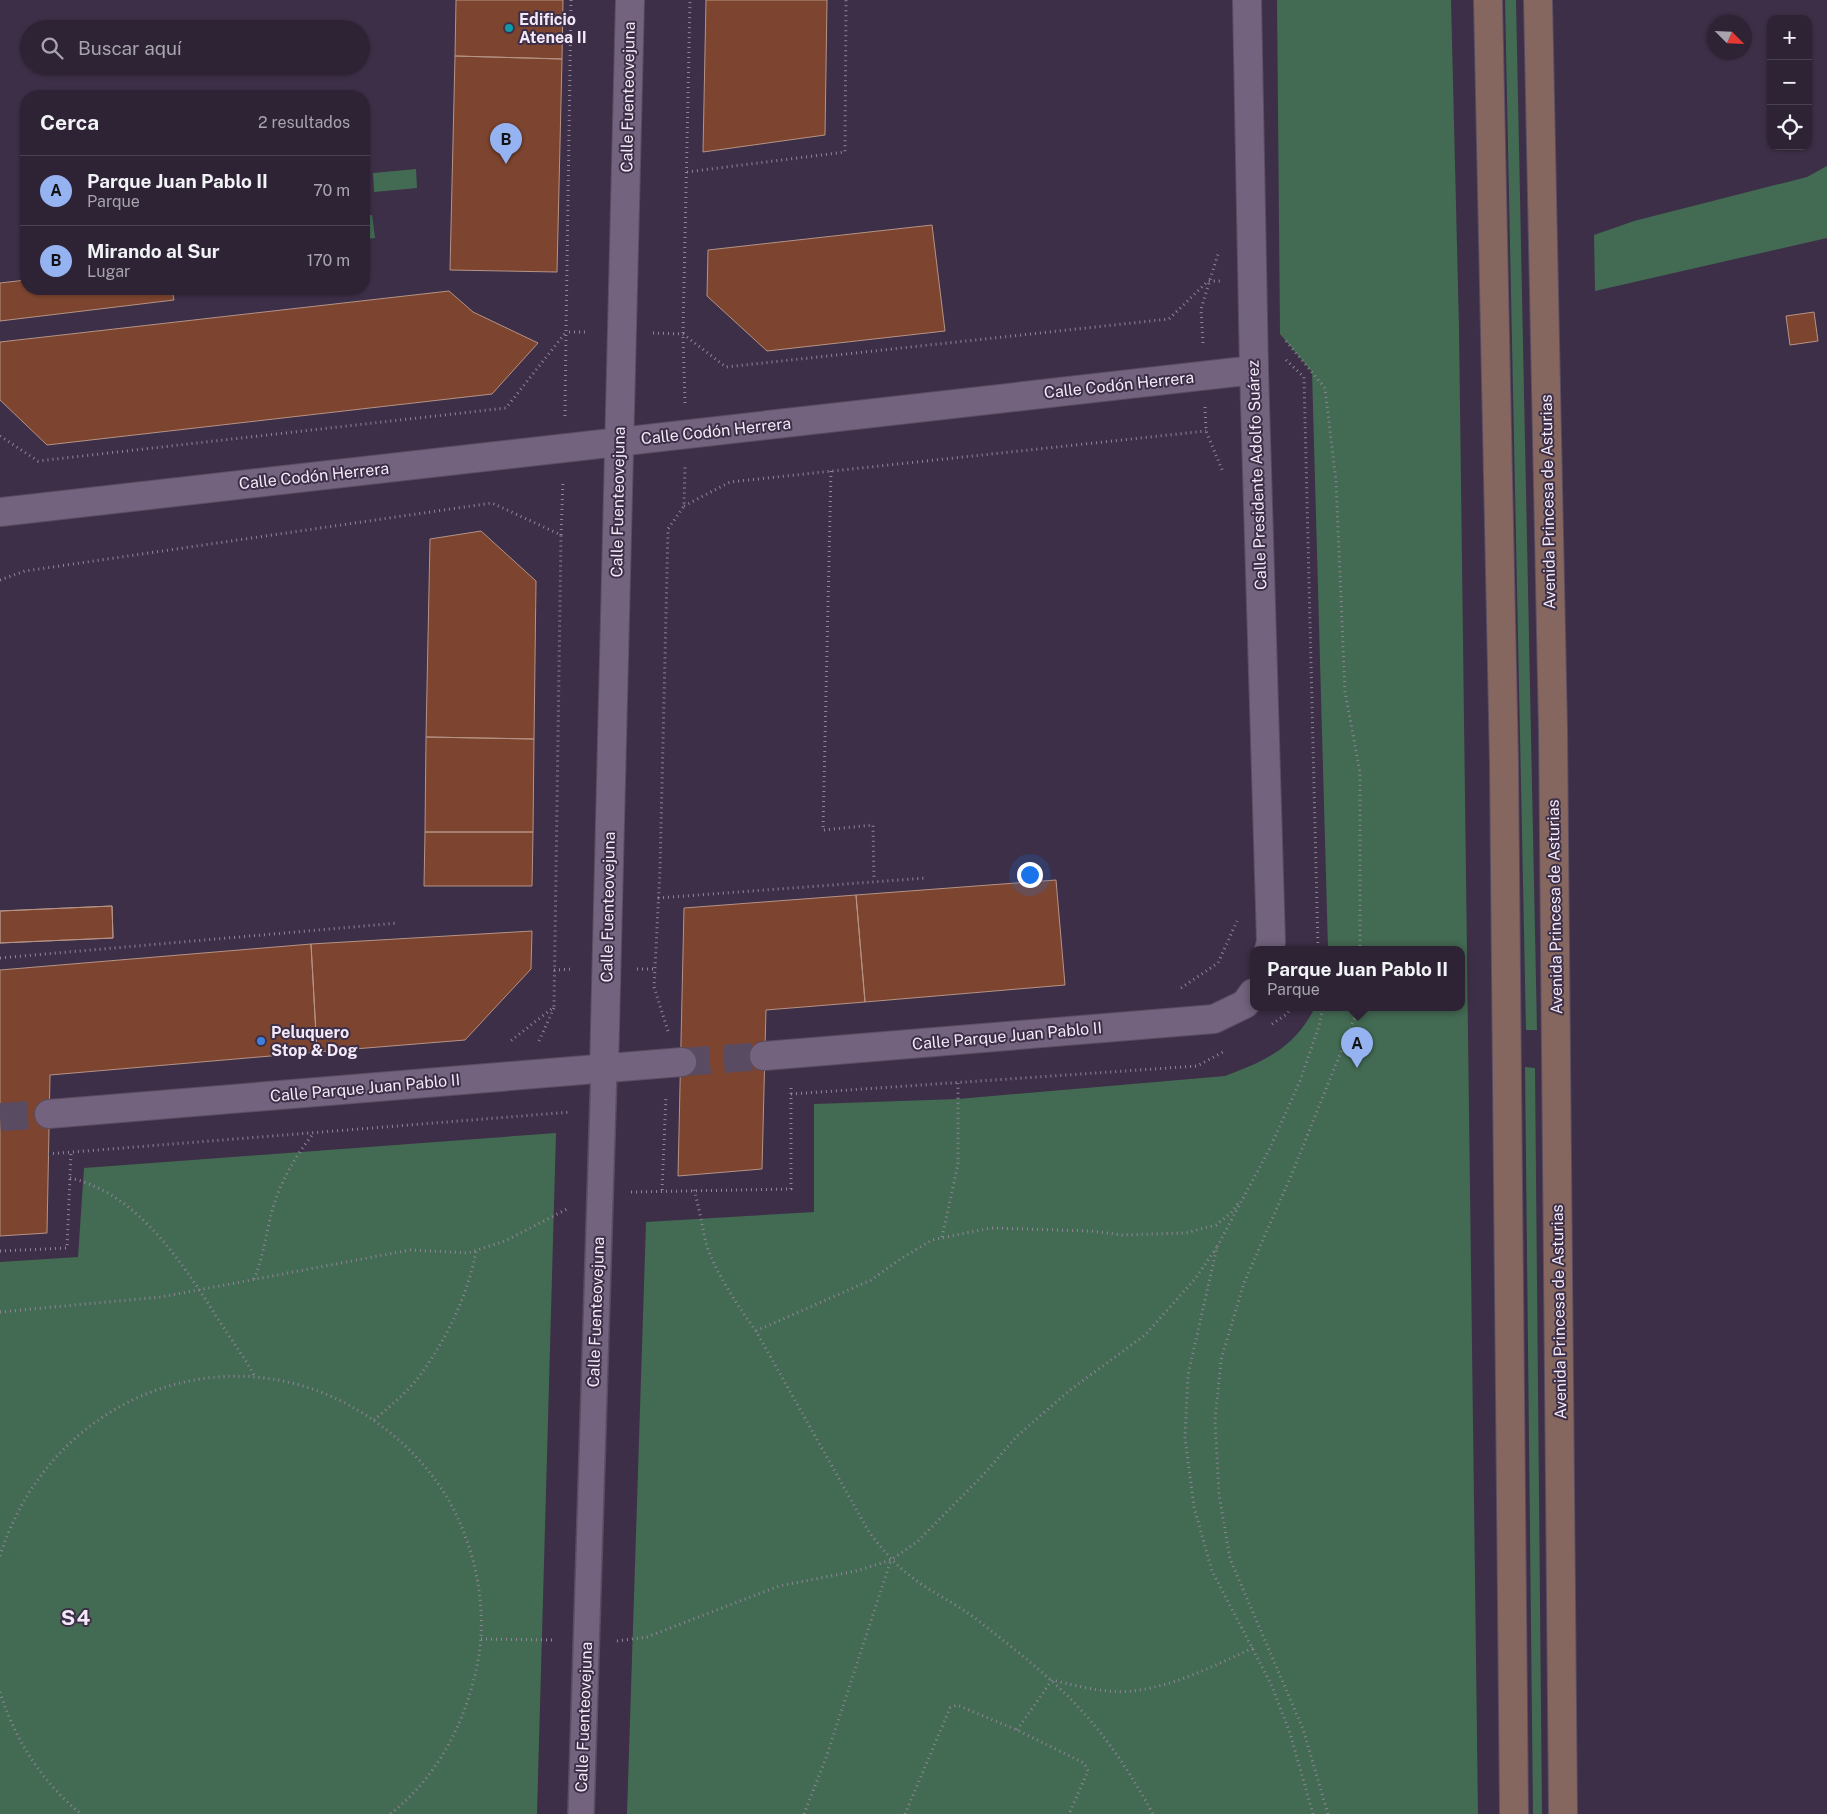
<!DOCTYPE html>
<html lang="es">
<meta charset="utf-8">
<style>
body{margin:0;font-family:"Public Sans",sans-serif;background:#3a2f41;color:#f1f3f6}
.controls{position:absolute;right:15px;top:15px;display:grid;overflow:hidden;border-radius:10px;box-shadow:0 1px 4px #0004}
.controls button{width:45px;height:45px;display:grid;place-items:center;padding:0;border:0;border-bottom:1px solid #494050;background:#2e2335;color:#f1f3f6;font:25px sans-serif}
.compass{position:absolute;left:1707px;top:15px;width:45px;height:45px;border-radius:50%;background:#2e2335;box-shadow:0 1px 4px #0004;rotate:114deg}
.you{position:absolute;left:1029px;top:874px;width:18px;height:18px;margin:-12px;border:4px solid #fff;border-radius:50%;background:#1a73e8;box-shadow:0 0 0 8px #1a73e833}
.badge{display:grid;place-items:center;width:32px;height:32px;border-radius:50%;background:#95b2f1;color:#111;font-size:16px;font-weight:700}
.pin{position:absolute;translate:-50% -41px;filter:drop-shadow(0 1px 2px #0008)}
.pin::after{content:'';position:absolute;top:26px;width:18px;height:15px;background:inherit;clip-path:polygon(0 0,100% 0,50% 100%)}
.popup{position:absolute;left:1250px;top:946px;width:215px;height:65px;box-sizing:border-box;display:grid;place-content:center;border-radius:10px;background:#2e2335;filter:drop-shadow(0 1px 4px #0005);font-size:16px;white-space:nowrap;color:#a7a4ad}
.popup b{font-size:19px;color:#f1f3f6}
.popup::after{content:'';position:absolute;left:50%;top:100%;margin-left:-10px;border:10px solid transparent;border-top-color:#2e2335}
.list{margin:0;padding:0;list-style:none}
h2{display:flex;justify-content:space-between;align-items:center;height:65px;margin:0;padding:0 20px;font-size:21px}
h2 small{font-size:16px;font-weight:400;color:#a7a4ad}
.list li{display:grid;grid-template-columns:32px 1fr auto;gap:15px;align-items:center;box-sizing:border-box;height:70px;padding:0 20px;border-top:1px solid #494050}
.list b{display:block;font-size:19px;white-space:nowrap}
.list p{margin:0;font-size:16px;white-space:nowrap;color:#a7a4ad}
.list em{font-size:16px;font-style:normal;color:#a7a4ad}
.icon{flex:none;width:28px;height:28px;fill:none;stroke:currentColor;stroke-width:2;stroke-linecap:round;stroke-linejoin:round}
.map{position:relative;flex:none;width:1827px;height:1814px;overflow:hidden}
.search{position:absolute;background:#2e2335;box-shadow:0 1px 4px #0004;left:20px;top:20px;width:350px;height:55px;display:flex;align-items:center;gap:12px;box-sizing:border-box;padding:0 18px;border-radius:28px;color:#a7a4ad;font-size:19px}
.panel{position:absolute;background:#2e2335;box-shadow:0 1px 4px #0004;left:20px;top:90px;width:350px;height:205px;border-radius:20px}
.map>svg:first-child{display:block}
.green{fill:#436a53}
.building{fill:#7d452f;stroke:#b59386}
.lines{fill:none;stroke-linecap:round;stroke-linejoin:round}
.minor-tunnel{stroke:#584b62;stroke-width:28;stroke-dasharray:28 14;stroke-linecap:butt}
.pedestrian-casing{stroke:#5a4d62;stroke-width:28}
.minor-casing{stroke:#5a4d62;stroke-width:30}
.secondary-casing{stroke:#5a4d62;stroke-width:30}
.path{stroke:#908599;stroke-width:3;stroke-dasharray:1 4;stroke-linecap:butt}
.pedestrian{stroke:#73637e;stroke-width:25}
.minor{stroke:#73637e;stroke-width:28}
.secondary{stroke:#86675f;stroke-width:28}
.culture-dot{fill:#0f9aa8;stroke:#3d2f47;stroke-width:2}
.shop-dot{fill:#3f7fe0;stroke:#3d2f47;stroke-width:2}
.labels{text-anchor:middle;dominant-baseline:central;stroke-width:4;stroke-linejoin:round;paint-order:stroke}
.poi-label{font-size:16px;font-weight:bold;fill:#f3eaf9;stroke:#3d2f47;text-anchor:start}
.street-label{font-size:16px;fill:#f3eaf9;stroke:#3d2f47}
.district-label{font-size:21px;font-weight:bold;letter-spacing:1px;fill:#f3eaf9;stroke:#3d2f47}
</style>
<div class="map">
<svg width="1827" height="1814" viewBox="0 0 1827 1814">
<rect width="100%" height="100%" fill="#3d2f47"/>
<path class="green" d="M1277,0H1451L1459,327L1478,1814H627L646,1222L814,1212V1104L958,1099L1225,1076C1265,1061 1295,1048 1315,1007H1461V949H1328L1312,372L1280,334Z
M1505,0H1516L1537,1030H1526Z
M1827,166V238L1595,291L1594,235L1634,221L1807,177Z
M416,169L417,188L374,192L373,173Z
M372,215L375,238L364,239V216Z
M1525,1067L1535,1068L1542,1814H1533Z
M556,1133L537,1814H0V1262L78,1257L84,1168Z"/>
<path class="building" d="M456,0H563L562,59L455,56Z
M706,0H827L825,135L703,152Z
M455,56L562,59L557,272L450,270Z
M932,225L945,331L767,351L707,296L708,250Z
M26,280V289H172L174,300L0,321V283Z
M449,291L473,312L538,343L492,394L47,445L0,400V342Z
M1814,312L1818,341L1790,345L1786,316Z
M481,531L536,581L534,739L426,737L430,539Z
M426,737L534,739L533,832H425Z
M425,832H533L532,886H424Z
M1056,880L1065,985L865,1002L856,895Z
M856,895L865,1002L766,1010L762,1169L678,1176L684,908Z
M112,906L113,938L0,943V911Z
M112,906L113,938L0,943V911Z
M532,931L531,969L465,1040L317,1052L311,944Z
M311,944L317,1052L50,1075L47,1233L0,1236V970Z"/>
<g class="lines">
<path class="minor-tunnel" d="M682,1062L764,1056
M0,1117L49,1114"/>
<defs>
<path id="pedestrian" d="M581,1814L604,1069"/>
<path id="minor" d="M1247,0L1254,370L1271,942L1269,949
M0,512L1254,370
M764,1056L1214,1019L1245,1004L1253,993
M604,1069L630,0
M49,1114L682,1062"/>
<path id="secondary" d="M1488,0L1504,763L1514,1814
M1538,0L1553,729L1563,1814"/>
</defs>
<use href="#pedestrian" class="pedestrian-casing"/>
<use href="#minor" class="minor-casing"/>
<use href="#secondary" class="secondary-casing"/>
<path class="path" d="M571,0L566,332H589
M687,172L845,152L846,0
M653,333L683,334L726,367L1169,319L1208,281H1220
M1286,341L1325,388L1336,481L1345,692L1360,772V949
M1203,343L1201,309L1218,254
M1286,360L1304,377L1318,949
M685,403L683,334L690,0
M1205,407L1206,431L1223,472
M565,416L566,333
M0,436L38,461L506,408L566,332
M831,471L823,830L873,825L874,880
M684,506L730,482L1206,431
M561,535L563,480
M0,580L25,571L492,503L561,535L554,1007L508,1043
M658,898L926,878
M0,958L398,923
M637,969H654
M554,970L574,969
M1181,988L1218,963L1237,921
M1272,1024L1287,1014L1291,1007
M668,1031L654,987L660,870L668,529L684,506L685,467
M539,1041L554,1008
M791,1094L1197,1066L1225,1051
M48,1154L571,1112
M70,1178C140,1194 184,1266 220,1322C232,1341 245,1358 255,1377
M662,1190L666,1096
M694,1190C699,1207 702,1225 706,1243C714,1270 739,1308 756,1331L869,1532C882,1549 895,1565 913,1578C934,1594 959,1605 980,1622C1022,1655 1066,1689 1099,1731C1120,1757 1137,1785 1153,1814
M631,1192L791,1189V1085
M942,1237L958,1164V1083
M0,1251L67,1248L71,1152
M254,1279C266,1251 267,1220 278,1193C287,1171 299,1151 314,1133
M0,1312L161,1297L410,1250L468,1253L505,1241L569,1208
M756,1331L871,1280L902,1258L932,1240L991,1228L1091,1231L1122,1235L1185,1233L1216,1225L1231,1213L1239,1202
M374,1420C390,1406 408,1392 421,1374C447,1338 468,1295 476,1251
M0,1556C51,1392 240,1321 380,1425C418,1453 447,1488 464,1533C482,1579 487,1631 474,1679C461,1731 433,1781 390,1814
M481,1639L556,1640
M617,1641L647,1637L779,1586L856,1571L891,1560L917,1542L984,1474L1017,1436L1070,1390L1145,1335L1195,1279L1217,1247
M0,1692C15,1740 42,1782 81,1814
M1017,1730L1052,1680C1078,1686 1106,1694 1132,1691C1176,1686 1213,1666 1253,1648
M804,1814L826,1758L891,1560
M905,1814L950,1708L957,1705L1017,1730L1084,1763L1088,1771L1069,1814
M1313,1814L1290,1733L1271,1684L1212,1571L1194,1507L1185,1438L1188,1375L1217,1247L1270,1148L1300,1081L1319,1026L1323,1007
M1328,1814L1303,1729L1230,1559L1219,1494L1215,1420L1221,1360L1244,1283L1291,1176L1359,1007"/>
<use href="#pedestrian" class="pedestrian"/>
<use href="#minor" class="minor"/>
<use href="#secondary" class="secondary"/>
</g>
<circle class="culture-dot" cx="509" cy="28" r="5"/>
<circle class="shop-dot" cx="261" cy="1041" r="5"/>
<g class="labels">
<g class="poi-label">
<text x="519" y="19">Edificio<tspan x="519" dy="18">Atenea II</tspan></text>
<text x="271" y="1032">Peluquero<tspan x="271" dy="18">Stop &amp; Dog</tspan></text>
</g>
<g class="street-label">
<text transform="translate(628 97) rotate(-89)">Calle Fuenteovejuna</text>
<text transform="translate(1119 385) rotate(-6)">Calle Codón Herrera</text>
<text transform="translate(716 431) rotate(-6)">Calle Codón Herrera</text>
<text transform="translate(1257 475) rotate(-92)">Calle Presidente Adolfo Suárez</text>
<text transform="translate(314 476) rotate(-6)">Calle Codón Herrera</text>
<text transform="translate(618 502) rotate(-89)">Calle Fuenteovejuna</text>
<text transform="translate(1548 502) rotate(-91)">Avenida Princesa de Asturias</text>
<text transform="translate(608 907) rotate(-89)">Calle Fuenteovejuna</text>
<text transform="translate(1555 907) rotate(-91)">Avenida Princesa de Asturias</text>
<text transform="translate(1007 1036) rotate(-5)">Calle Parque Juan Pablo II</text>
<text transform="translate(365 1088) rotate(-5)">Calle Parque Juan Pablo II</text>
<text transform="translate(596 1312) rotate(-88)">Calle Fuenteovejuna</text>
<text transform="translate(1559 1312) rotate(-91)">Avenida Princesa de Asturias</text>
<text transform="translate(584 1717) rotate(-88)">Calle Fuenteovejuna</text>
</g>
<g class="district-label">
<text x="76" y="1617">S4</text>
</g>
</g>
</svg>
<div class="controls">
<button>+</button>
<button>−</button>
<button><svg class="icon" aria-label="locate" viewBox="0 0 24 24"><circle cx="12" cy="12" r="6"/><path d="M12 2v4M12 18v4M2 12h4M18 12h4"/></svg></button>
</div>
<svg class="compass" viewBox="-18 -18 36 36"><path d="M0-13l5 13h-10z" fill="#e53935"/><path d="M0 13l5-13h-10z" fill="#a7a4ad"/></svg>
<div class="you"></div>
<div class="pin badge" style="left:1357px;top:1068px">A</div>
<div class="popup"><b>Parque Juan Pablo II</b>Parque</div>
<div class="pin badge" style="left:506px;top:164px">B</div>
<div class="search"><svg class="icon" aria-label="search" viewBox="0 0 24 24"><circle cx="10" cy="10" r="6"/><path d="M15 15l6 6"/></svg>Buscar aquí</div>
<section class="panel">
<h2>Cerca<small>2 resultados</small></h2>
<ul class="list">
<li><span class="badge">A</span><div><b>Parque Juan Pablo II</b><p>Parque</p></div><em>70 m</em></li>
<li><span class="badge">B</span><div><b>Mirando al Sur</b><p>Lugar</p></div><em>170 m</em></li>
</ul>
</section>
</div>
